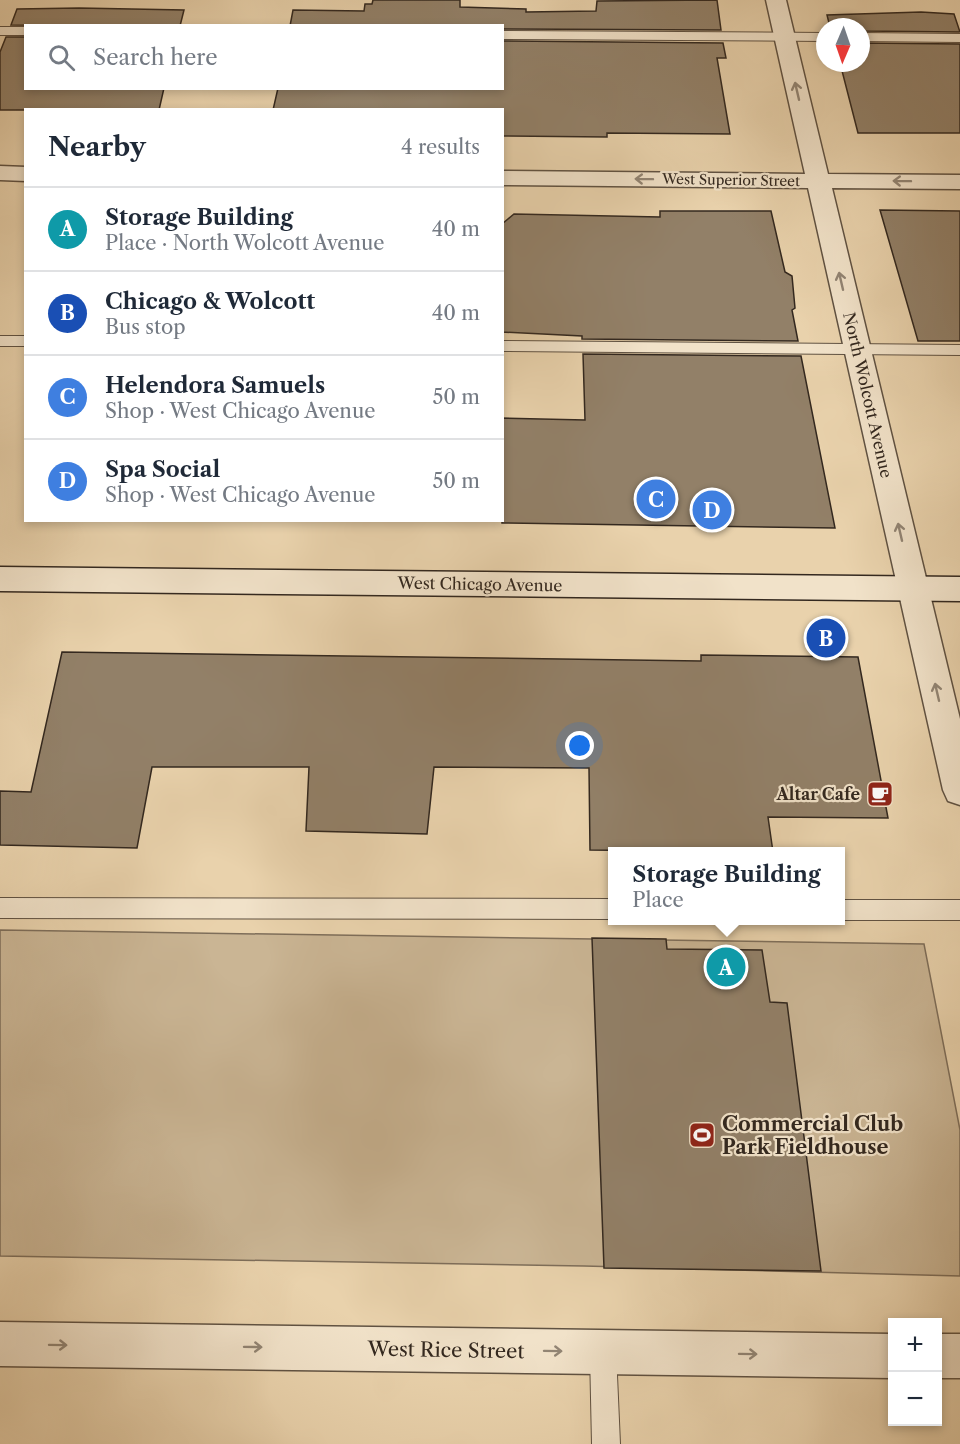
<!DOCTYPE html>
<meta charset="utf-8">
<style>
body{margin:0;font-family:"Libre Caslon Text",serif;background:#f6f6f7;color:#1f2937}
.controls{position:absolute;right:18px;bottom:18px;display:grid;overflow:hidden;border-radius:0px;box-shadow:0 3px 9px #0003}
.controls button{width:54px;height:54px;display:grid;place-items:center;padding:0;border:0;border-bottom:2px solid #e0e1e3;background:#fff;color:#1f2937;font:30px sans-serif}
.compass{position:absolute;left:816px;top:18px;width:54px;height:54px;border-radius:50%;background:#fff;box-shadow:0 3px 9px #0003;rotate:182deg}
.you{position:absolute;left:580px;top:746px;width:21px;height:21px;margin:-15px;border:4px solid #fff;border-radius:50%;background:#1a73e8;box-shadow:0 0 0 9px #1a73e833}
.badge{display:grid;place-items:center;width:39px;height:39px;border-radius:50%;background:#8f2418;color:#fff;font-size:20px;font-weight:700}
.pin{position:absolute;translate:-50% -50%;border:3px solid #fff;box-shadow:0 2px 6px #0006}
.popup{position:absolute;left:608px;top:847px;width:237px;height:78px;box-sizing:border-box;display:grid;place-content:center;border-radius:0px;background:#fff;filter:drop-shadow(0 2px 4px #0005);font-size:20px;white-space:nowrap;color:#747a83}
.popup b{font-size:22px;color:#1f2937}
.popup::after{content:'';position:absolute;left:50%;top:100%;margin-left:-12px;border:12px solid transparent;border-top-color:#fff}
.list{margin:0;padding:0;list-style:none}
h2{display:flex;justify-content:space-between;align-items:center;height:78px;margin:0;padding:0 24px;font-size:26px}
h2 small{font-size:20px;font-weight:400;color:#747a83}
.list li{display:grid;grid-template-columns:39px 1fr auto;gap:18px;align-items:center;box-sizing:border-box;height:84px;padding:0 24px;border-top:2px solid #e0e1e3}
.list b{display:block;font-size:22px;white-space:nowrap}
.list p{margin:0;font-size:20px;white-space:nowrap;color:#747a83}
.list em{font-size:20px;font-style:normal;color:#747a83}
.icon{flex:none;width:33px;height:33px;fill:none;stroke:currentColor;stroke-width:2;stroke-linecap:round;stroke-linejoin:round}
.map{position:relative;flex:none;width:960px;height:1444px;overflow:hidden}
.search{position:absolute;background:#fff;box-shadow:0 3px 9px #0003;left:24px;top:24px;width:480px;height:66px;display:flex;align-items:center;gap:15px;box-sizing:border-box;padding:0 21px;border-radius:0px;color:#747a83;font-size:22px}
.panel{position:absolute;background:#fff;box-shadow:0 3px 9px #0003;left:24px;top:108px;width:480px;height:414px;border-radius:0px}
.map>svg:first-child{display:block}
.green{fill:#cab594;stroke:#7e6e5a;stroke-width:1.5}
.building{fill:#928068;stroke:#33281f;stroke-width:1.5}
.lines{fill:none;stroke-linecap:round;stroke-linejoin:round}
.lane-casing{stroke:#605242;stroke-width:2}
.street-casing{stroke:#605242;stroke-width:3}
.secondary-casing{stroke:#33281f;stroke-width:3}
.lane{fill:#f1e2c9;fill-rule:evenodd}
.street{fill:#f1e2c9;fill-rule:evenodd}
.secondary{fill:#f1e2c9;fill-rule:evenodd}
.oneway{stroke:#928574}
.labels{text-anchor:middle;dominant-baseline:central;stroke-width:4.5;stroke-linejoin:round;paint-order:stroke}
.far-street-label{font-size:14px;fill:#33281f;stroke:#f1e2c9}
.street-label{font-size:16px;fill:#33281f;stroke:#f1e2c9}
.poi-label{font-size:16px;font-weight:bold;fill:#33281f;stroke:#f1e2c9;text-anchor:end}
.near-poi-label{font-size:20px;font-weight:bold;fill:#33281f;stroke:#f1e2c9;text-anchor:start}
.near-street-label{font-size:20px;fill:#33281f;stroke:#f1e2c9}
</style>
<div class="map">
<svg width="960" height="1444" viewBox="0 0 960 1444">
<rect width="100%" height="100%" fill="#e9d2ac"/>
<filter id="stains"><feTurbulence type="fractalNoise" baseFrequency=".00333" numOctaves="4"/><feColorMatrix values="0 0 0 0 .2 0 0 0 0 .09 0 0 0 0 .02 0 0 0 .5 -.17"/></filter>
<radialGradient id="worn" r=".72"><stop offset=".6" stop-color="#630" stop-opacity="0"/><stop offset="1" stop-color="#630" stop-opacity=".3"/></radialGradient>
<path class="green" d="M0,930L924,944L960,1130V1276L584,1266L0,1256Z"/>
<path class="building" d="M373,0H460V7L526,9V12L596,11L597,1L717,0L721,30L502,29V26H290L293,10L364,11L365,4H372Z
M79,8L184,10L180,26L11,25L17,9Z
M921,12L954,14L960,32L861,31V27H830L827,15Z
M6,37H26V88H164L159,110H0V52Z
M502,41L723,43L726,58H717L730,134L607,133V137L502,136V110H273L278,88H502Z
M861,43L960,44V133H858L840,63H861Z
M880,210L960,211V341H918Z
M660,211H771L785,272L792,276L795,308L792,310L798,341L582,339V336L502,332V224L514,214L660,217Z
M583,354L801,356L835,528L502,523V418L585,420Z
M62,652L701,661V655L858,657L888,818L768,817L773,852L590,850L589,768L434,767L427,834L306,831L309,767H152L137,848L0,845V791L31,792Z
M592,938L666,939L667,949L762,950L770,1002L787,1003L821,1271L604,1268Z"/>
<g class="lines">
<defs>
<path id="lane" d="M0,27H26V35H0Z
M502,31L825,33V41L502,39Z
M861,33L960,34V42L861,41Z
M0,336H26V346H0Z
M502,341L960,345V355L502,351Z
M0,898L612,899V919L0,918Z
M840,900H960V920H840Z
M603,1339L612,1343L616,1352L620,1444H592L590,1352L594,1343Z"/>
<path id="street" d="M766,0H786L828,174L960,175V189L832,188L960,719V805L948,801L943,790L808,188L502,185V171L805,174Z
M0,166L26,167V181L0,180Z
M0,1322L892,1334V1378L0,1366Z
M938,1334H960V1378H938Z"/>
<path id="secondary" d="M0,567L960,577V601L0,591Z"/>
</defs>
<use href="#lane" class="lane-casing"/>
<use href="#street" class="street-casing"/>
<use href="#secondary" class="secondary-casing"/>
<use href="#lane" class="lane"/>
<use href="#street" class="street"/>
<use href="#secondary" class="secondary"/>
</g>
<defs><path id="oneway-shaft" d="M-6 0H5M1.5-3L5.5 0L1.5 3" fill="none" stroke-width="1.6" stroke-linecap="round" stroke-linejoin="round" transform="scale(1.5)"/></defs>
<g class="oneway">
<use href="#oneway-shaft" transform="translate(797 91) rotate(-103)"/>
<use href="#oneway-shaft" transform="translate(644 179) rotate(-179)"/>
<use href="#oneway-shaft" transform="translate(902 181) rotate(-179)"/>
<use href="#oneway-shaft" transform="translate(841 281) rotate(-103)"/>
<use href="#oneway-shaft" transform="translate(900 532) rotate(-103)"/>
<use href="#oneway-shaft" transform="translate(937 692) rotate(-103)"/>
<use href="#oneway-shaft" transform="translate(58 1345) rotate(1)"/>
<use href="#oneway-shaft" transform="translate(253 1347) rotate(1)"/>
<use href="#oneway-shaft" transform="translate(553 1351) rotate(1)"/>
<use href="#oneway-shaft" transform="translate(748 1354) rotate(1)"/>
</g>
<defs>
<symbol id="cafe-square" viewBox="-11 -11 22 22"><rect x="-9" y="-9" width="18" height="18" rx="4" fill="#8f2418" stroke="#f1e2c9"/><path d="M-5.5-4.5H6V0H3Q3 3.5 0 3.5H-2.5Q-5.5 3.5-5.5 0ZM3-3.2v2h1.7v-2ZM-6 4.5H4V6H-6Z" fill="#fff"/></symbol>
<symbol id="stadium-square" viewBox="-11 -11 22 22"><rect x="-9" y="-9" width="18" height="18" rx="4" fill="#8f2418" stroke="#f1e2c9"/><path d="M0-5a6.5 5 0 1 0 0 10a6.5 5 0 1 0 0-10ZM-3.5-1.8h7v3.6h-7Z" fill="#fff"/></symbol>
</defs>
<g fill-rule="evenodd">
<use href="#cafe-square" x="865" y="779" width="30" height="30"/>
<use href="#stadium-square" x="687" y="1120" width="30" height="30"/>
</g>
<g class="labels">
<g class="far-street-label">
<text transform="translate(731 180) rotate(1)">West Superior Street</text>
</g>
<g class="street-label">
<text transform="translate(868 395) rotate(77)">North Wolcott Avenue</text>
<text transform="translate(480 584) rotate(1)">West Chicago Avenue</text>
</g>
<g class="poi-label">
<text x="860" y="794">Altar Cafe</text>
</g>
<g class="near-poi-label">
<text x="722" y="1124">Commercial Club<tspan x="722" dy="23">Park Fieldhouse</tspan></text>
</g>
<g class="near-street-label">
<text transform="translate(446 1350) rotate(1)">West Rice Street</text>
</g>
</g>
<rect width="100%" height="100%" filter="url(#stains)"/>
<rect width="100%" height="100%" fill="url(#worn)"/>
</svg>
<div class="controls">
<button>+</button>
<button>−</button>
</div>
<svg class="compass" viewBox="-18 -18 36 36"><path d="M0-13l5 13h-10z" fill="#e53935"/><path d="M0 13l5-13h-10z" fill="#747a83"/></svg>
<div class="you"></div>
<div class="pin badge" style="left:726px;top:967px;background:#0f9aa8">A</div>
<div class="popup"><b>Storage Building</b>Place</div>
<div class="pin badge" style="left:826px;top:638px;background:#1a4fb4">B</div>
<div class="pin badge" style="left:656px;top:499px;background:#3f7fe0">C</div>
<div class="pin badge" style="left:712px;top:510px;background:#3f7fe0">D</div>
<div class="search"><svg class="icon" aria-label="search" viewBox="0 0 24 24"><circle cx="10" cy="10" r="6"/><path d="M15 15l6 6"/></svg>Search here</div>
<section class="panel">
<h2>Nearby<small>4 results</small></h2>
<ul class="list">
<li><span class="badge" style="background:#0f9aa8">A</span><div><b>Storage Building</b><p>Place · North Wolcott Avenue</p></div><em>40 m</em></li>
<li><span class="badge" style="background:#1a4fb4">B</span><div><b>Chicago &amp; Wolcott</b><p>Bus stop</p></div><em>40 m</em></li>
<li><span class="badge" style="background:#3f7fe0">C</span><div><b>Helendora Samuels</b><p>Shop · West Chicago Avenue</p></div><em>50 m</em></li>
<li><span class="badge" style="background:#3f7fe0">D</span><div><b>Spa Social</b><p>Shop · West Chicago Avenue</p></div><em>50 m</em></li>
</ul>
</section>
</div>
